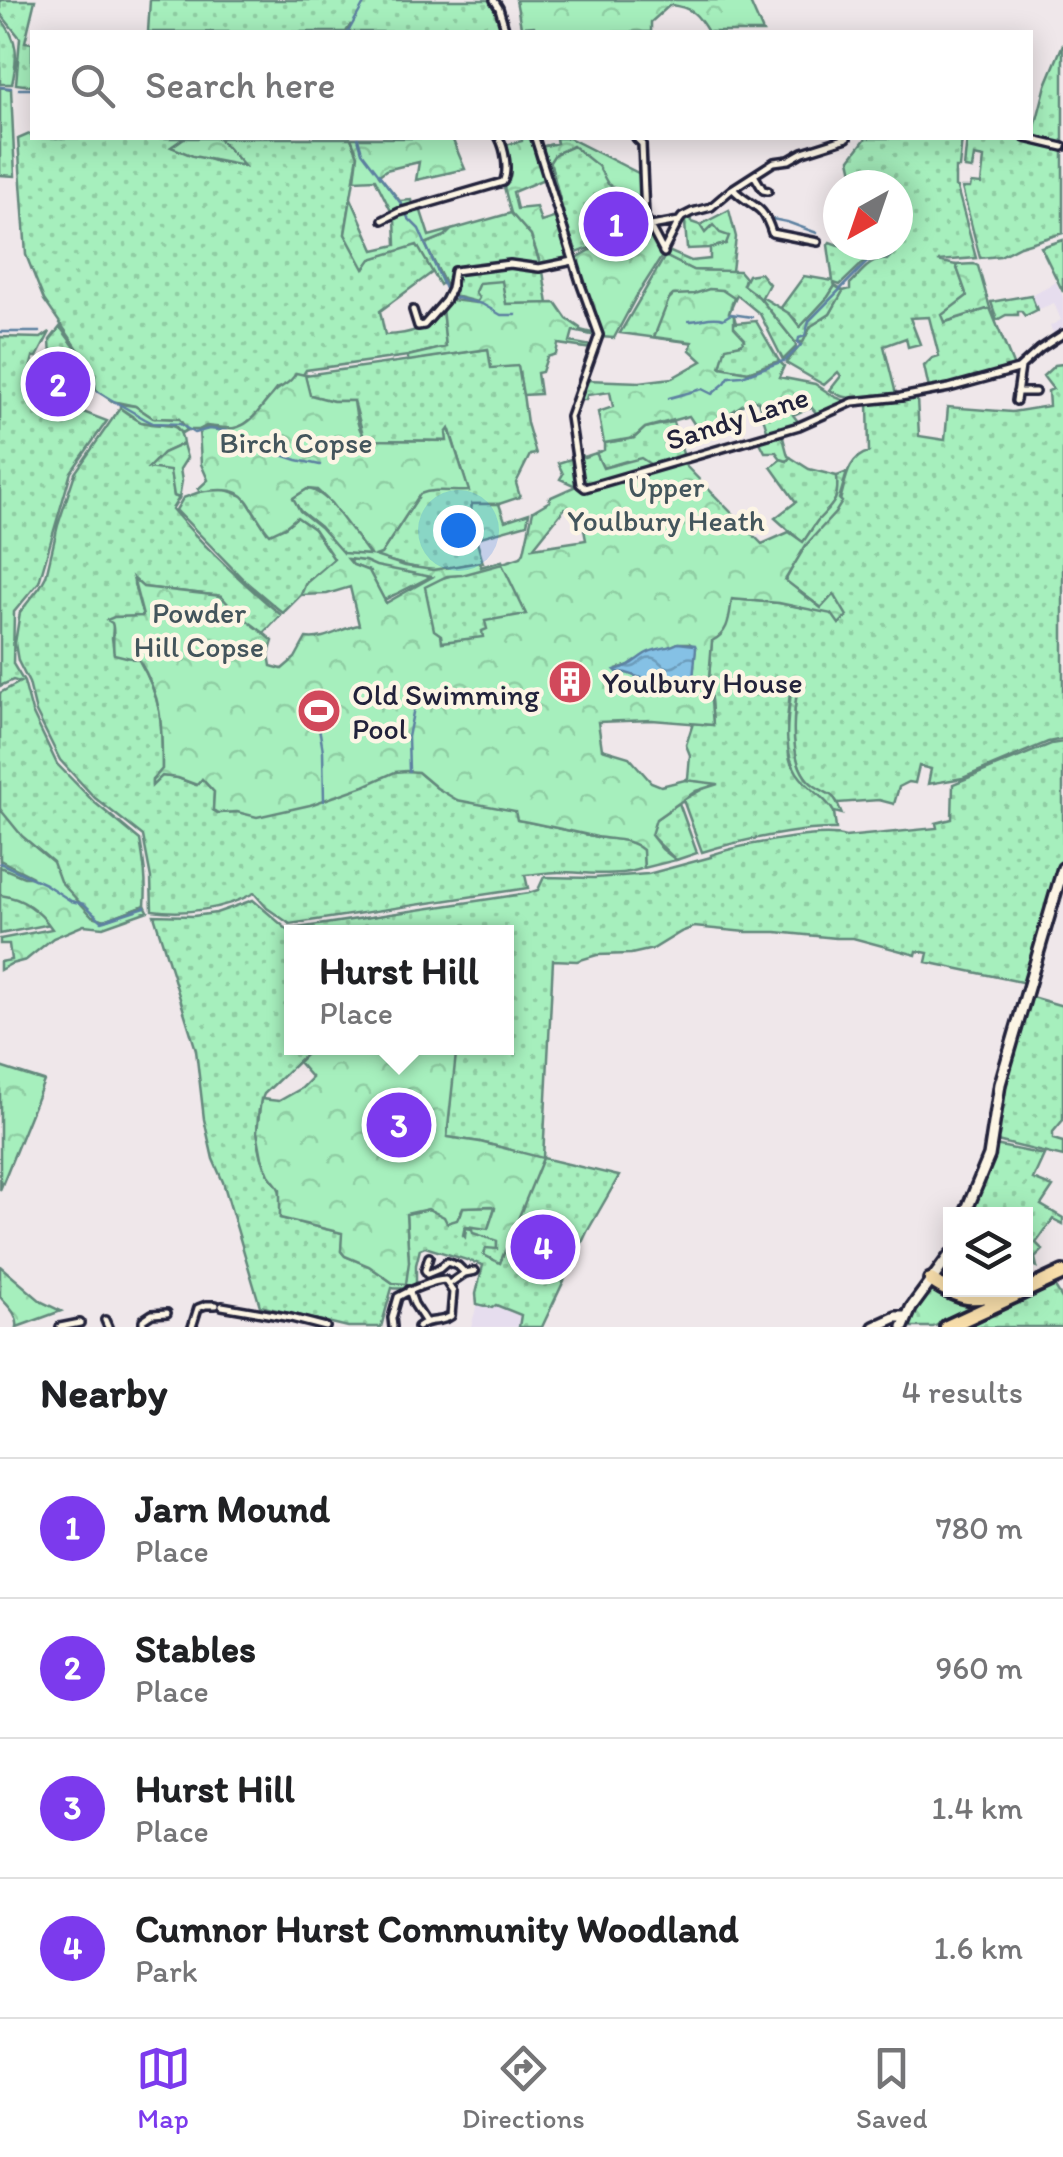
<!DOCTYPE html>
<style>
body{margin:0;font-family:Itim,sans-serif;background:#f6f6f6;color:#202124}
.controls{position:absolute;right:30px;bottom:30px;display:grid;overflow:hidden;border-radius:0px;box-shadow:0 5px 25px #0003}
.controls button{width:90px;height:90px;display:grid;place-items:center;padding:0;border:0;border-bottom:2px solid #e0e0e0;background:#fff;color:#202124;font:50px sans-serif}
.compass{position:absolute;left:823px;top:170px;width:90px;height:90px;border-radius:50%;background:#fff;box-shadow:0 5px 25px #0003;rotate:220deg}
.you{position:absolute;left:458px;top:530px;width:35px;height:35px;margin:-25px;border:8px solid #fff;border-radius:50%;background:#1a73e8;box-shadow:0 0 0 15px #1a73e833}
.badge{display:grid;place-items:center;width:65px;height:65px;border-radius:50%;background:#7c3aed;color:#fff;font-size:32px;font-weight:700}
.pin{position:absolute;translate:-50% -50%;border:5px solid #fff;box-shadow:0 2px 10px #0006}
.popup{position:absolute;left:284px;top:925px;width:230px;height:130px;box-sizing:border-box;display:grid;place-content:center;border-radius:0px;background:#fff;filter:drop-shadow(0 2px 8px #0005);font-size:32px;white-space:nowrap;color:#757577}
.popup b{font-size:38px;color:#202124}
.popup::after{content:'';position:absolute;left:50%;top:100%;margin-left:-20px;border:20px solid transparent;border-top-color:#fff}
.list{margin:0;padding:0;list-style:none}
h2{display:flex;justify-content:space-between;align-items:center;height:130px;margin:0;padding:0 40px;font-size:42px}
h2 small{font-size:32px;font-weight:400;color:#757577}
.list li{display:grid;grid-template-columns:65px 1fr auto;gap:30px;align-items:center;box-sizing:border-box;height:140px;padding:0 40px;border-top:2px solid #e0e0e0}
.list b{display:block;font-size:38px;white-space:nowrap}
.list p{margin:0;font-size:32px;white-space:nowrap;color:#757577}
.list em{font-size:32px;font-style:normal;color:#757577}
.icon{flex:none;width:55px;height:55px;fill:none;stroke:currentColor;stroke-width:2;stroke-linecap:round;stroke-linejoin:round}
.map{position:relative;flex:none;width:1063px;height:1327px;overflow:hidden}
.search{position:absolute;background:#fff;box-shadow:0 5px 25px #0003;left:30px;right:30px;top:30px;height:110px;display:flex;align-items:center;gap:25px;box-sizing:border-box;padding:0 35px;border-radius:0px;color:#757577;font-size:38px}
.sheet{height:690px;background:#fff}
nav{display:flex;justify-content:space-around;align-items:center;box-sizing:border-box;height:140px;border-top:2px solid #e0e0e0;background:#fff;font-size:28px;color:#757577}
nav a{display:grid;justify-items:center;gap:5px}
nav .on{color:#7c3aed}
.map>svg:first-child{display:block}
.built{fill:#e6ddee}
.green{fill:url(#green-dots);stroke:#64887c;stroke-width:2.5;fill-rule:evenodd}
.forest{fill:url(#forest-crowns);stroke:#64887c;stroke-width:2.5;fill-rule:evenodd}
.water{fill:url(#water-waves);stroke:#5d81a1;stroke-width:2.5}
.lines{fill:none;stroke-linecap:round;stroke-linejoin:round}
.stream{stroke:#5d81a1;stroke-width:2.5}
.street-casing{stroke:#22223b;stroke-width:12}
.secondary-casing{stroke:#22223b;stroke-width:16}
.highway-casing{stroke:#22223b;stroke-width:20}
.street{stroke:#fcf5e5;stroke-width:5}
.secondary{stroke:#fcf5e5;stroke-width:9}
.highway{stroke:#f8deab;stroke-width:12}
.labels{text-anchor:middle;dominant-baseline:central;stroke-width:9;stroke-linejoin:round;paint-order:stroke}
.street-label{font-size:30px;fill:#22223b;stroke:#fcf5e5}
.park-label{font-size:30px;fill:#43555c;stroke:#fcf5e5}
.poi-label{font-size:30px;fill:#22223b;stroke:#fcf5e5;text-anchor:start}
</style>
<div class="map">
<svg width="1063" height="1327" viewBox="0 0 1063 1327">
<defs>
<pattern id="green-dots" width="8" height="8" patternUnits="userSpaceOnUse" patternTransform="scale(2.5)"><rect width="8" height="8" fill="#a6efbd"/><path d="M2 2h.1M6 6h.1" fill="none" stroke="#8fcda3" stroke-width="1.8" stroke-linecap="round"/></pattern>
<pattern id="forest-crowns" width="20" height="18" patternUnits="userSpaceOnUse" patternTransform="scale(2.5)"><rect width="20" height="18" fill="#a6efbd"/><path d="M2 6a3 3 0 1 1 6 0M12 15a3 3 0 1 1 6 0" fill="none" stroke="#8fcda3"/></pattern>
<pattern id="water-waves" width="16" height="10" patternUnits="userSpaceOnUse" patternTransform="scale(2.5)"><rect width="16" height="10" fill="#85c1e5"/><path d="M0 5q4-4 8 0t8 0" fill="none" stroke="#6c9cbb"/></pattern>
</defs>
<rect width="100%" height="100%" fill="#efe7ea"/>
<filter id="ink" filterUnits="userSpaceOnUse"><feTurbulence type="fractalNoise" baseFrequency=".01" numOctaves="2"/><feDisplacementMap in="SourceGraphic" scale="20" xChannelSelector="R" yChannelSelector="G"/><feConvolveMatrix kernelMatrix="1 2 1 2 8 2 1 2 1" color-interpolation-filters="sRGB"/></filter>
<g filter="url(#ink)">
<path class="built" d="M1056,282L1063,297V331L1054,335L1050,326L1061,320L1054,303L1037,310L1031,295Z
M477,1304L492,1308L495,1305L521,1315L519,1327H471Z"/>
<path class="green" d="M0,0H35L25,42L32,43V86L16,84L20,38L0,13Z
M150,0H492L502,24L504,32H348L351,24L346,32H148Z
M0,18C19,39 18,57 12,84H0Z
M1063,44V144L1033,135L1046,85Z
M0,87L11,89L15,176L0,175Z
M32,133V138H184L172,147L217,162L242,164L218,138H351L358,155L345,234L365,268L370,259L417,244L433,272L380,311L385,335C414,334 422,330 442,308L446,347L408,356L306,370L303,375L296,374L290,384L276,389L256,415L245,424L235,429L206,426L199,430H187L179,419L153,418L135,406L112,401L96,390L94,372L44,300L26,255L18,139Z
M556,138H569L644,203L646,227L577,253L563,215L551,165H547L541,147L557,143Z
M866,138H962L959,168H955V187L957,188L976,258L938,261L956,265L968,296L946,322L990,308L1014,367L929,389L924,366L932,358L939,356L929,317L910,318L920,344L908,347L906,338L884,346L896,394L850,398L841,396L830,390L841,376L838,372L824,385L786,363L803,342L811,326L830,314L843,291L850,289V284C861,273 870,258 887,260L893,254L890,252L887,255L882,252L871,255L840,285L834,283L835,286L828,297L800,328L795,319L780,309L804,276L833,281L828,245L830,242L838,245H898V185H856L850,159Z
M967,138H1013L1063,150V233L1020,246L1000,256L980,258L962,188H970L971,183L981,184L984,158L974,156L972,169L964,168Z
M511,213L531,236L541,267L498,263L452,269L449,275L448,290L425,244L445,236L451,230Z
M690,214L691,222L700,225L705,232L713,224L730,236L726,244L710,248L687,249L685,223L681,220Z
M1063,240V292L1041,247Z
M665,256L693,270L739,271L745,278L743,285L759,297L795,342L796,347L783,360L760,314L737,295L729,313L734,316L736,323L756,321L779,361L748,372L720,367L725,347L620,333Z
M510,265L543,271L548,304H506L501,281L477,302L454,296L455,273Z
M1031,295L1037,310L1025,316L1021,311H1018V315H1006L997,320L991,302Z
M60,327L80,354L73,364L51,358L50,340Z
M50,332L37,357H33L25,390L107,421L71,472L39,582L14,612L13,664L24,682L32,712L57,764L94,802L140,840C144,862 147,882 145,905L105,920L91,916L0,934V693L20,682L13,680L0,686V337L41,338Z
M488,349L519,365L527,423L536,454L530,455L516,483L520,497L499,504H472L470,517L483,563C466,563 450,569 434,570C412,570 391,560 370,556L369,555L343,554L320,527L300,511L293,498L307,489C330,491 357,537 371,556L381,554L420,494L426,491L468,490L450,430L448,441L368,440L364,438L354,401H333L310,395L305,375Z
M1063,364V739L1048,742L963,778L928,784L931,769L919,766L915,783L909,782L899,787L894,804L879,800L838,803C830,793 822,792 813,785C787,764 793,714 798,686L797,682H791L787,721L789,756L791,763L813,790L827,800L834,812L836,829C799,828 737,841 702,852L683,800L712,784L685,780L688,778L690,755L686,745L693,723L713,725L709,678L712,640L731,599L779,603L822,611L834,594L822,608L785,581C795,562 805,542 820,527C824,523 832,517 836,511C846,492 843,458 869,452L868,401L917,398L919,436L945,440L948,407L1012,412L1049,406L1048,391L1053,389L1043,376L1055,365Z
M120,408C127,413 135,420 143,422C162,429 181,417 183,444L163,453L150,467L170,470L174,496L179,498L172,509C205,548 243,583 281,615L264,633L233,611L221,596L142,587L135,580L134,584L143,617H114L112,638L114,653L139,660C163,701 162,724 162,770L152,780V784L162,776L178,778L196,785L202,779L214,792L213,810L218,813L237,812L433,630L424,587L432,581L502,561L527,614L418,772L437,788L516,811L518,820C545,825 571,831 597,837C614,840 629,838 643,849L644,868C617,878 587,872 559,872C548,872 537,874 525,875L528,888L290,924L267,908L254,893C225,909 185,915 152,910L151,878L143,836L95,798L60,760L36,712L29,683L18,661L15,643L20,612L40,587L46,576L58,525L75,473Z
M673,422L684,457L653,466L626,461L603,468L596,453L604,450V443L634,438L645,428Z
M790,457L809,469L837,476C839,501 834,504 818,521C812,527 808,536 803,543L775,518L796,502L771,467L781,459L787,461Z
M205,490H226L244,496L267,532L285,527L297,517L314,529L334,559L306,583L301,595L283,613L245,581L176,510L183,498Z
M347,558C376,562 403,573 432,576L384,600L369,571L353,565Z
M1063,742V859L1026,983L926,962L928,953L917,951L916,955L853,938H836L776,932H746L694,927L681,932L653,949L631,954L597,955L577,961L553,960L543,1158L619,1176L587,1232L542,1327H519L521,1315L496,1305L492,1308L477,1304L476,1294L483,1265L425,1247L420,1249L416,1265V1287C407,1287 401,1290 392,1288L381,1327H348L260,1306L223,1182L213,1159L204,1119L196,1050L154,915L193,916L216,913L253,900L290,932L292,929L529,893L538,890L544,877L594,878L648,874L711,857V855C736,846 822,829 845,837L937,828L936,823L952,819L953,784L1051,744ZM292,932H506V1048H407L455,1054L447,1137L480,1142L503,1148L500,1262L484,1255L497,1249V1241L488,1229L495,1207L492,1206L463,1207L461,1214L445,1217L429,1209L406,1214L409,1262L393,1283L369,1266L345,1256L341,1251L343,1233L280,1218C280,1210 281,1201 280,1193C279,1185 272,1180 268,1173C257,1151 253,1117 264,1094L312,1048H292Z
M679,803L697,853L676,860L650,835L656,819Z
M1028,996L1063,1006V1120L1053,1132V1139L1063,1142V1157L997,1141L995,1139L998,1109Z
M401,1122L408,1130C403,1144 392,1145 378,1147V1140L390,1124Z
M995,1145L1044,1155L1033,1179L1053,1187L1041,1205L1063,1218V1224L1053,1219L1036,1243L1043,1250L1035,1258L1037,1267L1026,1258V1214H969Z
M1053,1284L1063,1300V1327H969L1015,1301Z"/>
<path class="forest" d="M516,0H749L763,32H708C698,15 692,7 670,5L651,22V32H536L534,26L521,27Z
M184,138H218L244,166L193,156L171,147Z
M351,138H452L465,169L416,180L419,162L386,170L379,175L400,201L411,200L414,210L420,208L429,236L451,230L445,236L425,244L444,282L440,285L417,245L371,259L364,269L345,234L351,198L374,250L396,245L395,219L375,179L355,180L358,155Z
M522,138H533L543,167L547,165L541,147L557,143L556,138H569L642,175L644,217L628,211L626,219L632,233L637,235L649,229L659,249L661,258L636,297L614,338L600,337L572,264L543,271L531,236L511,213L503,183L505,145L522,141ZM573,146L598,166L608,184L617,190L622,207L612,210H598L594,220L599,245L575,259L577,253L563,215L541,222L536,207L517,209L513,192L544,179L557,213L563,211L551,165H548L555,154Z
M729,210L736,237L732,271L693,270L665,256L666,250L691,261L710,259V248L726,244L729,236L720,233L713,225L705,233L700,225Z
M974,264L978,266L990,308L945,322L942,315L967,296L956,265Z
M760,273L769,284L762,297L790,314L800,327L828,297L835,286L843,291L830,314L811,326L803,342H795L759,297L743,285L748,275Z
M502,281L506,304L556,303L567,319L580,328V330L596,334V336L573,331L570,342L592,346V349L558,344L556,354L547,357L542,372L537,373L540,394L523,395L518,366L491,368L488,349L408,361V356L446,347L442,308L452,300L476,303L479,298L475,292L479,283Z
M709,289L722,290L734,298L729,313L734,316V327L745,339L741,344L726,347L720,367L748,372L779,361L784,366L779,377L815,384L835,397L848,402L818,415L811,407L793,415L800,424L781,430L788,456L790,457L787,461L781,459L776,452H765L759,440L768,433L758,401L751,399L700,433L689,416L645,428L634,438L604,443L598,412L613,407L610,392L587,395L586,400H578L587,380L640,382L672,378L702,361L690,350L692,342L654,337L669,299L673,295L694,294Z
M296,373L305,375L310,395L333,401H354C356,414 357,432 368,440L447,441L446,433L449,429L469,491C452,492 435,488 420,494L381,554L375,556L405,566L433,570L480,562L481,567L502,561L503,563L521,557L524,552L533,511L550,501L549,498L576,486L560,479L563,474L558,463L574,458L578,453L584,457L596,453L603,468L641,458L653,466L682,462L762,544L789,532L803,542C808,535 813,527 818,520C834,503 839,501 837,476L847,472L839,499L842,502L835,513L806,545L785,580L821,608L834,594L847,616L839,624L832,614L779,603L732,599C729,616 730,632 712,641L709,678L713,725L652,720L598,722L602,749L629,757L651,782L661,786L685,780L718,784L696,791L656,819L651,835L662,849L676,860L644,868L643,850C629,838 614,840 597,837C571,831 544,825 517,820L515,811L457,800L437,788L418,772L406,771L395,772L364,786L310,805L257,817L237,812L218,813L213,810L214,792L202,779L197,785L178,778L162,776L152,786V781L162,769C162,724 163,700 139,660L114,654C112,644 115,631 112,623L107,620L114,617L143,616L133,578L143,587L221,596C235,614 255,625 273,641L269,654L271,666L282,669L295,658L306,638C325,641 341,628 359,625L350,587L327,594L301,595L306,583L334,559L314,529L297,517L285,527L270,534C243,504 254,483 200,492L198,489L208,480L201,464L199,430C211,424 225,432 238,427C254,422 262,405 273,394C281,385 290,385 296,373ZM307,489L317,490L331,503L370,555L343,553L320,527L300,511L293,498ZM565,508L582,519L586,540L533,548ZM348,559L365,561L376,566L432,577L386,603L369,571L353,565ZM502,564L526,614L485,621L487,629L482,631L483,637L442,642L441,635L434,630L425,587L447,576L462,575ZM678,643H689L696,648L692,676L676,684C662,678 655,681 641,678C632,676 626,671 616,669L637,663L641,657L648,658L649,662L663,663L664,659L654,654Z
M120,404L135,406L153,418L179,419L187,430L182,433L175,426L141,422L120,408Z
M183,444L187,458L180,469L182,481L179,498L174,496L170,471L148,468L163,453Z
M472,504H499L505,521L529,513L527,524L477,538L470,517Z
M792,686H798C793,714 787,768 815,786C833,798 833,791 842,814L834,812C826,798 812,791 801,778C780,753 788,716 792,686Z
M0,809L22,836L53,862L60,881L92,916L105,920L145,905L148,911L103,927L84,925L53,938L26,960L11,964L0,970V962L11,960L9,944H0V939L52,929C40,911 23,898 0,895V867L24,877H33L0,860Z
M312,1048H407L456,1054L447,1137L480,1142L543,1158L500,1263L484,1255L486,1248L497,1249V1241L473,1233L472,1229L466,1228L465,1237L463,1235L465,1226L488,1229L495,1208L492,1206L463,1207L457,1220L447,1223L444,1217L428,1209L406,1214L409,1262L406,1284L393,1283L369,1266L345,1256L341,1251L342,1233L280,1218V1189L269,1175L262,1158L257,1131L261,1099L279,1101L302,1088L312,1078L298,1062ZM401,1122L408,1130C403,1144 392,1145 378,1147V1139L390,1124Z
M0,1067L44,1081L0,1190Z
M0,1266L42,1302L61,1311L17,1327C19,1315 8,1306 0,1297Z
M931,1286L969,1301L967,1310L933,1327H906L910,1314Z"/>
<path class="water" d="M678,643L695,645L696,648L693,679L687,687L677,688L676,684C662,678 655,681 642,678C631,676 628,671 617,672L615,670C629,667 634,661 645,654C654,648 667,649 678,643Z"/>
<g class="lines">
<path class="stream" d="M348,32L366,0
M0,87L11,88
M19,89H32
M358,138L362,152L402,205L408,218L419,229L446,291
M772,219L787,222L817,233
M452,297L482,304L501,315H516
M689,321C701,321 712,315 723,319L731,314L752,317
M0,332H40
M98,392L145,419L153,423L180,424L194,433L209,429L227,431L274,446L282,455L297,460L320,465
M669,398L702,389L712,394L725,383L729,377L742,376L786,360L801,345L798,343L799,338L805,336L809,321L872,257L881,254L888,257L890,254
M319,727L323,751L324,801
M409,771L408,737L416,698
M0,863L45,884L71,901L84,904L102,921L145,907"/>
<defs>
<path id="street" d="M494,0L499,8L506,32
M535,138L581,285L599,335L570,417L580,484L585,488L799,426L853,402L901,397L949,388L1018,369L1040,349L1063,334
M636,138L642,144L645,217L664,253
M1025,138L1063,147
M754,175L763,190L768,191
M733,189C752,209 762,201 772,233L818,242
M383,220L399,212L503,182C509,171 505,149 499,138
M651,226L679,221L682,217L692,212L711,207L732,189L774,162L789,160L803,152L847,138
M663,252L679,221
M413,310L418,326L424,325L445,301L451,289L454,271L510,264L539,268L573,261
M1017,392H1035
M1016,401L1021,367
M427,1273L425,1270L429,1257
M427,1274L439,1269L447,1262L458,1266L465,1273L475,1271
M449,1284L465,1273
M409,1290L414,1304L425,1321
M222,1306L291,1318L326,1327
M105,1320L108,1327
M60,1327L80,1323
M143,1327V1320L152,1314L167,1313
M192,1327L198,1308L206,1305H216
M393,1327L392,1318L398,1297C408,1291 434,1280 445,1280L453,1292L451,1316C440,1324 430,1317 418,1327"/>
<path id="secondary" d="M965,1214L989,1156L1000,1084L1063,868
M874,1327L896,1317H906
M903,1327L911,1308L950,1255"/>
<path id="highway" d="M931,1280C960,1300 974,1302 1007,1290
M947,1327L1063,1273"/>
</defs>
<use href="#street" class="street-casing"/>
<use href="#secondary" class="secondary-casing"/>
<use href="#highway" class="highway-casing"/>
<use href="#street" class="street"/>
<use href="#secondary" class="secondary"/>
<use href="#highway" class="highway"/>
</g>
</g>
<defs>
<symbol id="building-disc" viewBox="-11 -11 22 22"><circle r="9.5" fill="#d1495b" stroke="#fcf5e5"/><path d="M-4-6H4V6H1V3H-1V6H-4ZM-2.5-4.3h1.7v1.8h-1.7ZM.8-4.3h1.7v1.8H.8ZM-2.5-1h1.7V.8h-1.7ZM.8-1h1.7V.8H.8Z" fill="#fff"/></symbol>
<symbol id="stadium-disc" viewBox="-11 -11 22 22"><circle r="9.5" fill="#d1495b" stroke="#fcf5e5"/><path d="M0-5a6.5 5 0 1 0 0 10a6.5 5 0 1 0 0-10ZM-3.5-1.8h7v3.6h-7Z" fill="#fff"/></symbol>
</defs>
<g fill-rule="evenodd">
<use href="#building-disc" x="545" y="657" width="50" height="50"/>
<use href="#stadium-disc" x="294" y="686" width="50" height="50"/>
</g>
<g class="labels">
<g class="street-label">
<text transform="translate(737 418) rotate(-18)">Sandy Lane</text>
</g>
<g class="park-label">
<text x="296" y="442">Birch Copse</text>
<text x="666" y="486">Upper<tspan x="666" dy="34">Youlbury Heath</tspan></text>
<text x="199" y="612">Powder<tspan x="199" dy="34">Hill Copse</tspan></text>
</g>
<g class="poi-label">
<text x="602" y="682">Youlbury House</text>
<text x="352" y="694">Old Swimming<tspan x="352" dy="34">Pool</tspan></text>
</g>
</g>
</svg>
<div class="controls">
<button><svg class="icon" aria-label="layers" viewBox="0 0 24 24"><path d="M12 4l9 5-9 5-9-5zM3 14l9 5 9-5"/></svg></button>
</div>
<svg class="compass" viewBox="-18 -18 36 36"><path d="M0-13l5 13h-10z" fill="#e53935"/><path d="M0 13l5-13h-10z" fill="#757577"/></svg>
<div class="you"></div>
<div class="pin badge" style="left:616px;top:224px">1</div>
<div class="pin badge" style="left:58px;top:384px">2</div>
<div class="pin badge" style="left:399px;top:1125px">3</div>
<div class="popup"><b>Hurst Hill</b>Place</div>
<div class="pin badge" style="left:543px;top:1247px">4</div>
<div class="search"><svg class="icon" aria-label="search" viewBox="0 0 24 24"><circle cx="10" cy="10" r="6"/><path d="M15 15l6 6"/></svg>Search here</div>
</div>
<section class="sheet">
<h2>Nearby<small>4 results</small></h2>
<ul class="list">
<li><span class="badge">1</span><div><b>Jarn Mound</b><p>Place</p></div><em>780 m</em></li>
<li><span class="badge">2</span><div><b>Stables</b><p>Place</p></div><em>960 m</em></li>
<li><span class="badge">3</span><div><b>Hurst Hill</b><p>Place</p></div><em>1.4 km</em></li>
<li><span class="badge">4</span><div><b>Cumnor Hurst Community Woodland</b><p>Park</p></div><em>1.6 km</em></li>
</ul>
</section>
<nav>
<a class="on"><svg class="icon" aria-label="map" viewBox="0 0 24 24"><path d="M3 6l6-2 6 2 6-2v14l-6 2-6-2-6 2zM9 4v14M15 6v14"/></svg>Map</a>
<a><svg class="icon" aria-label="directions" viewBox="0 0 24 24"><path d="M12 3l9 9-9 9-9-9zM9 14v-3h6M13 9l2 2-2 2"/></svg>Directions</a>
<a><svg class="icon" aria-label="saved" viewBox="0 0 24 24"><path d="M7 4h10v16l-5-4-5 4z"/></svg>Saved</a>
</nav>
